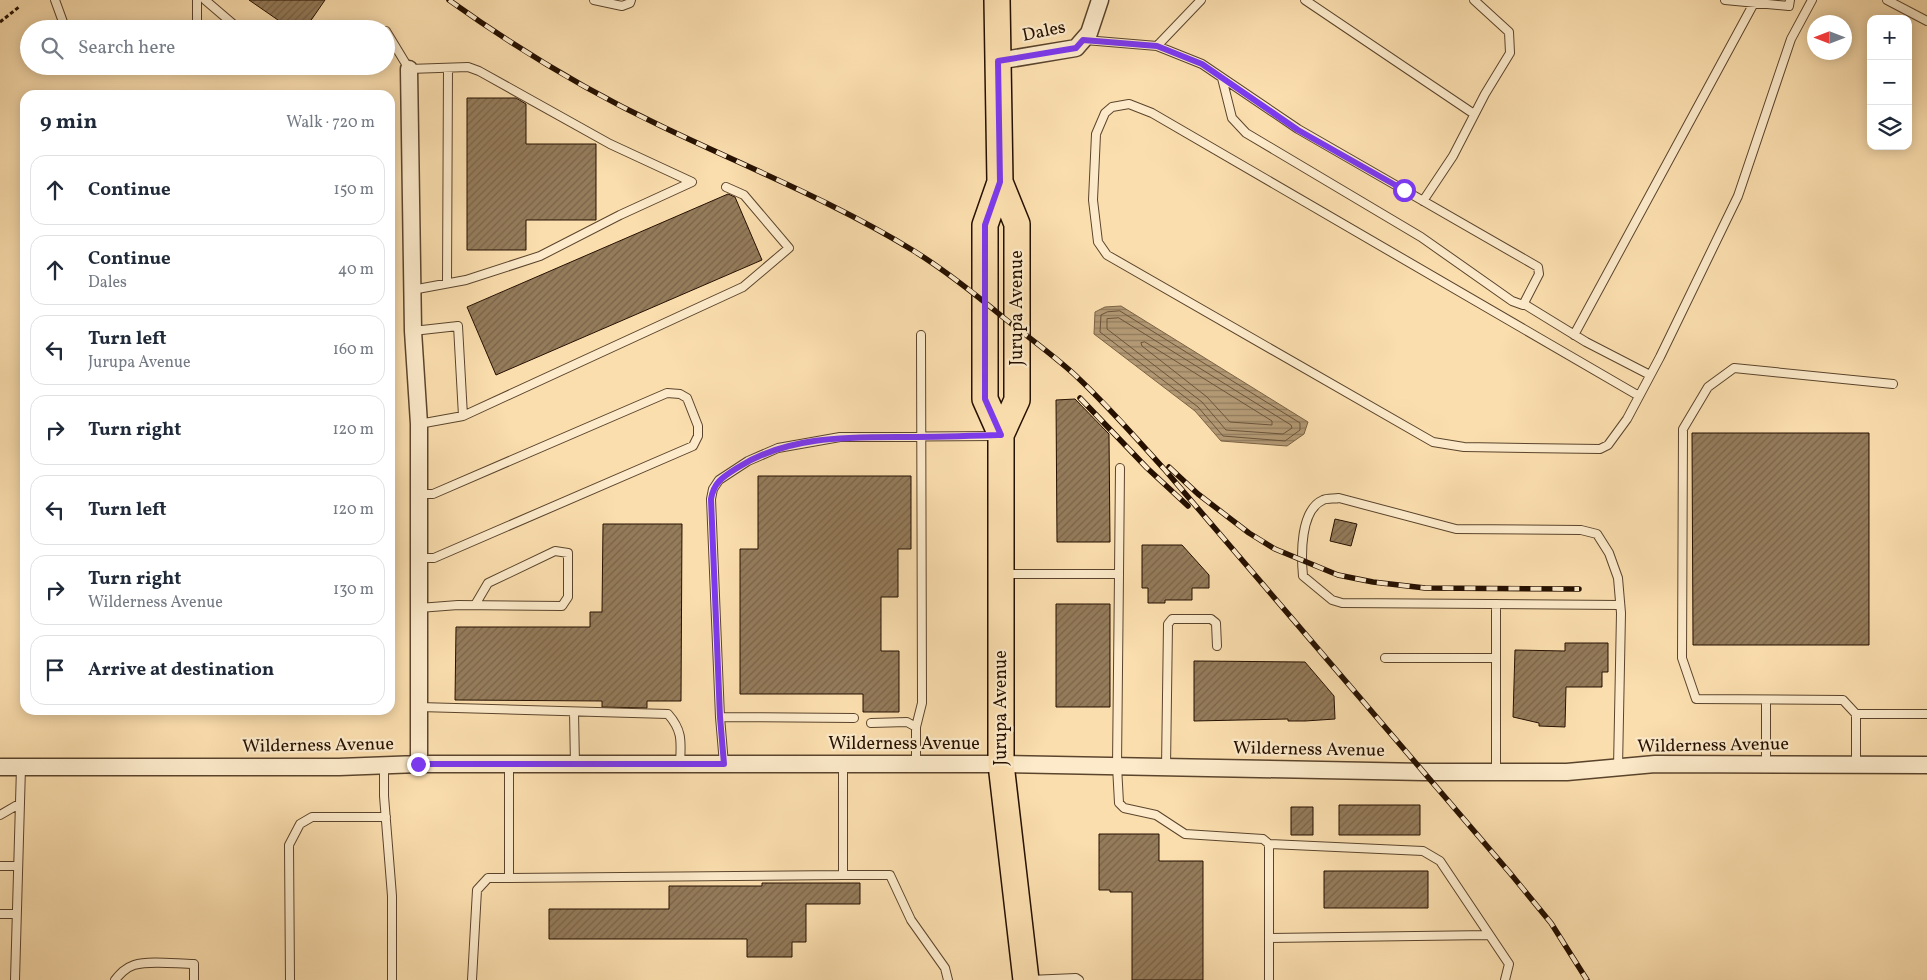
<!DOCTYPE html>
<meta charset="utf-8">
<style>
body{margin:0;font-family:Vollkorn,serif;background:#f6f6f7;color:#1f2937}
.controls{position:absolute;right:15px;top:15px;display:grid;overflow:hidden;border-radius:10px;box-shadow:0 2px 12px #0003}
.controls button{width:45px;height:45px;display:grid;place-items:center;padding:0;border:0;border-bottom:1px solid #e0e1e3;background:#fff;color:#1f2937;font:25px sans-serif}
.compass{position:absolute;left:1807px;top:15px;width:45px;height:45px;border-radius:50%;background:#fff;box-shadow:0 2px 12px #0003;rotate:270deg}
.stop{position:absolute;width:15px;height:15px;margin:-11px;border:4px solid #7c3aed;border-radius:50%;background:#fff}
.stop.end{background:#7c3aed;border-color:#fff;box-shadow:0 1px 5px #0008}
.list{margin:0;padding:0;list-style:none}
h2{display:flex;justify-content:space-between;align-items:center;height:65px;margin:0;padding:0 20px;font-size:21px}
h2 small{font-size:16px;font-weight:400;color:#747a83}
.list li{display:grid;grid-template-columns:32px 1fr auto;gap:15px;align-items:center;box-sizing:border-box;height:70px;margin:0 10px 10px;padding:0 10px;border:1px solid #e0e1e3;border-radius:15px}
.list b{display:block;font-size:19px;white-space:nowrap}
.list p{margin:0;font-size:16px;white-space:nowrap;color:#747a83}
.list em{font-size:16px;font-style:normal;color:#747a83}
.icon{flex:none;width:28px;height:28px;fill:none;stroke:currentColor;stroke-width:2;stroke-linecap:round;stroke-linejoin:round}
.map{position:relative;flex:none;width:1927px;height:980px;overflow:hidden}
.search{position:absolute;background:#fff;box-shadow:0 2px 12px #0003;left:20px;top:20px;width:375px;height:55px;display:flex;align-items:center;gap:12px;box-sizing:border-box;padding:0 18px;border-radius:28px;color:#747a83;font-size:19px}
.panel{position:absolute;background:#fff;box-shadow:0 2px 12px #0003;left:20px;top:90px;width:375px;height:625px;border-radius:15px}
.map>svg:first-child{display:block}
.water{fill:url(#water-rules);stroke:#7a6245}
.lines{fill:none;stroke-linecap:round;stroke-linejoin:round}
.shore{stroke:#6c543a;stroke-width:1}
.building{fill:url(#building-hatch);stroke:#251000}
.service-casing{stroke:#5a442c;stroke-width:10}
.minor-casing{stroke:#5a442c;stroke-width:19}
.primary-casing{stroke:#251000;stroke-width:28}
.path{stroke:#251000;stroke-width:3;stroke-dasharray:4 2.5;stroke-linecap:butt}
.service{stroke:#fceaca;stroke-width:8}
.minor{stroke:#fceaca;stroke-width:16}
.primary{stroke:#fbdeae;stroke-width:25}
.rail-casing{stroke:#251000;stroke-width:5.5}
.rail{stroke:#fceaca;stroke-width:4;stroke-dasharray:11;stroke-linecap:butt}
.route{stroke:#7c3aed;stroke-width:6}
.labels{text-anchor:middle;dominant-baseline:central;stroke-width:4.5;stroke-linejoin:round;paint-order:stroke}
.street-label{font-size:18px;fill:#251000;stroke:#fceaca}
</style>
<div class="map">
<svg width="1927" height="980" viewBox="0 0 1927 980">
<defs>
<pattern id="water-rules" width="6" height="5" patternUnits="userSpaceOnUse" patternTransform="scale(1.25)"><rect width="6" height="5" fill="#b29873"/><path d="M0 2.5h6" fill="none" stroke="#917b5c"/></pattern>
<pattern id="building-hatch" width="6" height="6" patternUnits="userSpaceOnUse" patternTransform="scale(1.25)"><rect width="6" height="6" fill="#947b5a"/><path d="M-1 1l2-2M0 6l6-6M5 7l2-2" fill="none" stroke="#796348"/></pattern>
</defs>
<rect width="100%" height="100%" fill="#fbdeae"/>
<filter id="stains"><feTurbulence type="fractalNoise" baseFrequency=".004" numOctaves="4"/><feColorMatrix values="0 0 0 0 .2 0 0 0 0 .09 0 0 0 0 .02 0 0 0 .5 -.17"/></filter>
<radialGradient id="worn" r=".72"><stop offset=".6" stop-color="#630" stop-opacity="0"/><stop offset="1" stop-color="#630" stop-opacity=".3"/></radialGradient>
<path class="water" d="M1121,306L1308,422L1304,434L1287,446L1221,441L1195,411L1094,334L1095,312L1105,307Z"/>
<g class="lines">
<path class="shore" d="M1120,311L1300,423V430L1285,441L1223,436L1198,407L1100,332L1101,315L1107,312Z
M1119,318L1291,425L1292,428L1283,434L1226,430L1202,402L1107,329V319Z
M1145,342L1272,421V425L1230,422L1207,397L1142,346L1141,343Z"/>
</g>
<path class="building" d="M249,0H325L305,29H291Z
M467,98H516L526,104V144H596V220H526V250H467Z
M728,194L735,197L762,260L496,375L467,307Z
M1075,399L1109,434L1110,542H1057L1056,400Z
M1692,433H1869V645H1693Z
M758,476H911V549H898V597H881V651H899V712H863V694H740V549H758Z
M1335,519L1357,524L1351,546L1330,541Z
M603,524H682L681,701H647V708L602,707V701L455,700L456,627H590V612H602Z
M1142,545H1182L1209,575V588H1192V600H1165V603H1148V588H1142Z
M1056,604H1110V707H1056Z
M1565,643H1608V672H1602V687H1566L1565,727L1539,726V723L1513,717L1515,650L1565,651Z
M1194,661L1305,662L1334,696L1335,719L1305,721H1288V719L1194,721Z
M1339,805H1420V835H1339Z
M1291,807H1313V835H1291Z
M1099,834H1159V861H1203V980H1132V892H1110V890H1099Z
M1324,871H1428V908H1324Z
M762,883H860V904H806V942H792V957H747V939H549V909H669V886H762Z"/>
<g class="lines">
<defs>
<path id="service" d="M55,0L63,22L70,29
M197,0V29
M205,0L239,29
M594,0L622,6L630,3L631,0
M1305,0L1474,114
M1725,0L1789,6L1790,0
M1887,0L1927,21
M386,31L409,69L468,67L479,71L610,144L692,182L620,215L540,256L466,280L412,290
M1085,40L1157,46L1202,64L1298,129L1538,267L1539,274L1523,305L1512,301L1421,237L1246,133L1232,118L1222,78
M1157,46L1201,0
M128,66L211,70H277L288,66
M1423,201L1453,156L1485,94L1510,53L1509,32L1474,0
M447,283L448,68
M1524,304L1586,342L1650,375
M413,331L458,326L463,416
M1574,335L1754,3
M1639,396L1152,113L1129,104L1112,107L1105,113L1096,134L1093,200L1098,242L1107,255L1433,442L1464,447L1600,449L1608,445L1627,419L1660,357L1738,196L1791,39L1812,0
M419,424L463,416L743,287L789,248L744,195L726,187
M419,494H433L667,393L680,394L687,398L698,426V436L693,446L434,558H419
M1005,574H1119L1117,766L1119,803L1124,808L1156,815L1185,834L1263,839L1269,844V980
M1119,574L1120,468
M1496,604V772
M419,608L458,605L562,606L568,597V553L555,551L488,583L475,605
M1385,658H1496
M419,707L668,714C683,731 681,742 680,764
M574,712L575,764
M1856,714H1927
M720,717L854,718
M871,723L907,722L916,727V764
M916,727L922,703L921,335
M509,764V878L843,875V764
M724,764L720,717L711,499L713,489L719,480L748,461L778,448L840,437L996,436
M384,765V796L392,896V980
M1766,765V700
M1856,765V714L1843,700L1696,699L1682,658L1683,429L1708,387L1734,368L1893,384
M1166,768L1168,624L1172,619H1211L1216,623L1217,646
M1618,768L1621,613L1618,578L1609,553L1597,534L1581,530L1456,529L1339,498C1334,499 1327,498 1323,500C1300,510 1301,555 1303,576L1332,600L1342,603L1620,605
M0,815L19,804
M1269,844L1423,851L1440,861L1509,964L1505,980
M0,866H17
M843,875H890L911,920L945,968L948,980
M0,914H16
M1269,938L1489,935
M15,980L21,767
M115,980C120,974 125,968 134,965C150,960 177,964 194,964V980
M290,980L289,845L300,824L312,817H386
M472,980L477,890L488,878H509
M1029,980L1076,978L1079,980"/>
<path id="minor" d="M998,61L1076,48L1089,33L1100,0
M409,69L413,331L419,424V764
M0,767H339L419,764H1001L1424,772H1567L1655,764L1927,765"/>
<path id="primary" d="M997,0L1000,182L985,225V399L1001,435V764L1026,980
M1000,182L1017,224V400L1001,435"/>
</defs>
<use href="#service" class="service-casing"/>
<use href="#minor" class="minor-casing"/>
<use href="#primary" class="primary-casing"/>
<path class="path" d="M0,22L19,7"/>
<use href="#service" class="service"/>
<use href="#minor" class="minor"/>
<use href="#primary" class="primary"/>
<defs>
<path id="rail" d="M449,0C516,48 587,91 661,126C746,167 833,201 914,251C946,271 975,294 1004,318C1028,337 1053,355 1075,375C1107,405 1136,438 1165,470L1510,873L1551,923L1587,980
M1080,398L1147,468L1188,506
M1169,467L1198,494L1249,533L1275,549L1338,575L1373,582L1425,588L1579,589"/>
</defs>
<use href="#rail" class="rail-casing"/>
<use href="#rail" class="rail"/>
</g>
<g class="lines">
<path class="route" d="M418,764H724L720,717L711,499C714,482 723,477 737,468C788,435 851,437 910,437C940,437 970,436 1001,435L985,399V225L1000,182L998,61L1076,48L1083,40L1157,46L1202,64L1298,130L1404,190"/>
</g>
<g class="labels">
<g class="street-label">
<text transform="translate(1044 32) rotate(-12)">Dales</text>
<text transform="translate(1017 308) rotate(-90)">Jurupa Avenue</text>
<text transform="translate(1001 708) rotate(-90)">Jurupa Avenue</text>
<text x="904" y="744">Wilderness Avenue</text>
<text transform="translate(318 746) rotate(-1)">Wilderness Avenue</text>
<text transform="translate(1713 746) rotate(-1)">Wilderness Avenue</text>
<text transform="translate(1309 750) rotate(1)">Wilderness Avenue</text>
</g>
</g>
<rect width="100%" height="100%" filter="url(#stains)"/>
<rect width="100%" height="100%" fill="url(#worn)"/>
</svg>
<div class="controls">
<button>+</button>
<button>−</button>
<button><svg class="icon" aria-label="layers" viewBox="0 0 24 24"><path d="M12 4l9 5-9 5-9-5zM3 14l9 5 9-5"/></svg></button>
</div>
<svg class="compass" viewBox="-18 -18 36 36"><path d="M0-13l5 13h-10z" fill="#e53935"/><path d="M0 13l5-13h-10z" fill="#747a83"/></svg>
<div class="stop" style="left:1404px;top:190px"></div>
<div class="stop end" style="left:418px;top:764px"></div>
<div class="search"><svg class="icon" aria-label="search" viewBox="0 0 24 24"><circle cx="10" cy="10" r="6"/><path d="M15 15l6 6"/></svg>Search here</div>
<section class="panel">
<h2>9 min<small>Walk · 720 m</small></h2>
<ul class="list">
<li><svg class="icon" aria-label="ahead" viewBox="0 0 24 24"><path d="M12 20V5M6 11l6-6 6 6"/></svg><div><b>Continue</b></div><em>150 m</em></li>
<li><svg class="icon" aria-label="ahead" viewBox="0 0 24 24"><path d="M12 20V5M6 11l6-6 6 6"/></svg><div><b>Continue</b><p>Dales</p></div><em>40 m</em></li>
<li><svg class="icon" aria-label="left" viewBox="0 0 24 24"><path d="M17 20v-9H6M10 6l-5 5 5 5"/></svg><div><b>Turn left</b><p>Jurupa Avenue</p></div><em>160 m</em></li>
<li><svg class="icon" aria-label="right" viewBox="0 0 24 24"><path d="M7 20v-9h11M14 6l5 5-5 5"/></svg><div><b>Turn right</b></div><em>120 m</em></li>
<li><svg class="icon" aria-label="left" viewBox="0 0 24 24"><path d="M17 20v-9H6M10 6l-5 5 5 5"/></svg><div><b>Turn left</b></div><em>120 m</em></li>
<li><svg class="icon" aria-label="right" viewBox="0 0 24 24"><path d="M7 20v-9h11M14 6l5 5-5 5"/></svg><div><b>Turn right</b><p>Wilderness Avenue</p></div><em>130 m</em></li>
<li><svg class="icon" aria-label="arrive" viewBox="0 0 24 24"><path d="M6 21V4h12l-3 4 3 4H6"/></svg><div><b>Arrive at destination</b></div></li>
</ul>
</section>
</div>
